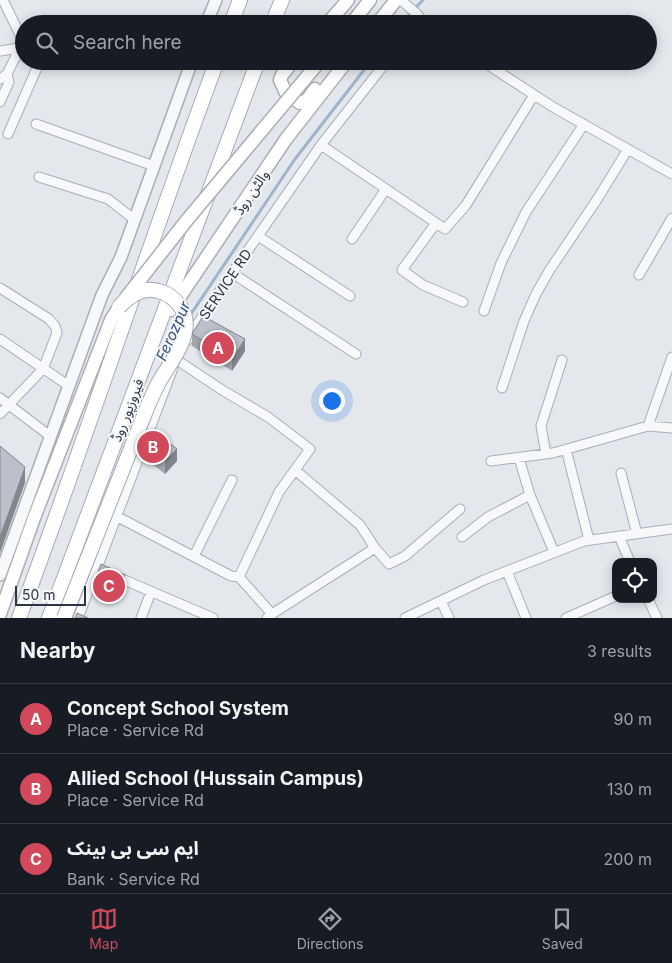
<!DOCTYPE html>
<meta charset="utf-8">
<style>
body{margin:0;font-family:Inter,"Noto Sans Arabic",sans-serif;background:#242831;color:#f1f3f6}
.controls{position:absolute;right:15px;bottom:15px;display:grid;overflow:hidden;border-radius:10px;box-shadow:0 2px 12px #0003}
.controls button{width:45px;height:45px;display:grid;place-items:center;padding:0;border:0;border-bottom:1px solid #363941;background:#171b24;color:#f1f3f6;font:25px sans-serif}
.scale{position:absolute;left:15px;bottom:12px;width:71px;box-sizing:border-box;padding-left:5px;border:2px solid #2b3445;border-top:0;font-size:14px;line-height:18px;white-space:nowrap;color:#2b3445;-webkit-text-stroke:4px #f4f6f9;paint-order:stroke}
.you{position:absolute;left:331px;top:400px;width:18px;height:18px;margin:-12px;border:4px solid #fff;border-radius:50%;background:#1a73e8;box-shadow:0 0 0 8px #1a73e833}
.badge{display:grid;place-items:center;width:32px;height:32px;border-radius:50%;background:#d1495b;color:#fff;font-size:16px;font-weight:700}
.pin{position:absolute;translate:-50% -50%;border:2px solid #fff;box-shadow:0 1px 5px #0006}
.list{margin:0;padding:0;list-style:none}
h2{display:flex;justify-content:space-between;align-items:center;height:65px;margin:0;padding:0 20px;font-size:21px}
h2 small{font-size:16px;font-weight:400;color:#9ea1a6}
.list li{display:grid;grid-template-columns:32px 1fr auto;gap:15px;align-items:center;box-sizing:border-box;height:70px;padding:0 20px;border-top:1px solid #363941}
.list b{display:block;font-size:19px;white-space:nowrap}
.list p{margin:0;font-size:16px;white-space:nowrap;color:#9ea1a6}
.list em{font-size:16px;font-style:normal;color:#9ea1a6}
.icon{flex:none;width:28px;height:28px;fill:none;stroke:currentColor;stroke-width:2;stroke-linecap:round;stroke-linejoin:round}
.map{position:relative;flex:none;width:672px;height:618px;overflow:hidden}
.search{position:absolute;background:#171b24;box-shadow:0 2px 12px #0003;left:15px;right:15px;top:15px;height:55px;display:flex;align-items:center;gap:12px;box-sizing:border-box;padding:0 18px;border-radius:28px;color:#9ea1a6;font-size:19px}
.sheet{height:275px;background:#171b24}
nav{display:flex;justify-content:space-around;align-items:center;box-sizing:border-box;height:70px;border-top:1px solid #363941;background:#171b24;font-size:14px;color:#9ea1a6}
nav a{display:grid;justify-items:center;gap:2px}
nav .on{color:#d1495b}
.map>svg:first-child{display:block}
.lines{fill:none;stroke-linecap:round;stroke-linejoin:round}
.stream{stroke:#9fb4cc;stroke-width:3}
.minor-casing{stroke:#a9aeb7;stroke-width:11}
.tertiary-casing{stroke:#a9aeb7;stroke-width:14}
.secondary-casing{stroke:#a9aeb7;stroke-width:15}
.primary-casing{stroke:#a3abb8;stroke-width:16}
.minor{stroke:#f7f8fa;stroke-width:9}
.tertiary{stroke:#f7f8fa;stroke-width:11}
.secondary{stroke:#fff;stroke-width:12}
.primary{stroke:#fff;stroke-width:14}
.secondary-bridge-casing{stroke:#a9aeb7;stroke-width:15;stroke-linecap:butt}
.primary-bridge-casing{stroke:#a3abb8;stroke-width:16;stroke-linecap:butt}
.secondary-bridge{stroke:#fff;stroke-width:12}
.primary-bridge{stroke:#fff;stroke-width:14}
.wall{fill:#a1a5ae}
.shaded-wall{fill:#83868d}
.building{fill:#bbc0ca;stroke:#83868d}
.labels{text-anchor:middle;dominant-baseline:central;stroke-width:4;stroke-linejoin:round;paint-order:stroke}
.street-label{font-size:14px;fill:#2b3445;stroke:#f4f6f9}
.water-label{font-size:15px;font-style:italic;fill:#34527a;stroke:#f4f6f9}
</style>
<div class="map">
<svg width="672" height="618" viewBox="0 0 672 618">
<rect width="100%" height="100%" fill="#e4e7ec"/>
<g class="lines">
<path class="stream" d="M400,24L423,0
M189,317L295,159L371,61
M72,618L91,568"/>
<defs>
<path id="minor" d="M3,0L24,43
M401,0L417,14L425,24
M0,51L24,47
M482,61L553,107L672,174
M0,79L7,74L20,48
M0,102L9,82L7,74
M36,124L154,166
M8,134L40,61
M321,145L445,229L466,205L534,95
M39,177L108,199L135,220
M436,223L402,270L423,285L463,302
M258,236L350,296
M352,239L386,189
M232,273L356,354
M639,275L672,218
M0,288L49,319L55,326L57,333L43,369L0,414
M484,311L501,263L526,212L584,124
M0,339L69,386
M187,341L203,315L321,145L387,61
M177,360L222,390L268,417L310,449L279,492L239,577
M502,388L524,321L536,294L549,271L598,198L628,149
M0,398L50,436
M648,426L672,357
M566,449L589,540
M546,454L541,426L562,360
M519,458L530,495L554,552
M491,461L553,453L648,426L672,428
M621,473L637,534
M116,516L231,576L239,577L272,614L267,618
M619,536L630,562
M462,537L488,517L530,495
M375,548L389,564L405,556L460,509
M194,556L232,480
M507,571L526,618
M115,576L213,618
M648,599L657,618
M441,601L449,618
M272,614L375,548L360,525L295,470
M78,618L173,368
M141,618L151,592
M405,618L484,580L584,541L672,529
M566,618L616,596"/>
<path id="tertiary" d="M206,24L216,0
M0,575L102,295L121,257L192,61"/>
<path id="secondary" d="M327,24L348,0
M351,24L370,0
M377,24L396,0
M293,61L282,75L280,80L286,93L300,103L307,100L315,89
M171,310L286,139L347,61
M0,614L34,518L111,320L119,307"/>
<path id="primary" d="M231,24L240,0
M272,24L282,0
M19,618C88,434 148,246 217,61
M49,618L258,61"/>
</defs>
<use href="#minor" class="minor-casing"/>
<use href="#tertiary" class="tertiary-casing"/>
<use href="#secondary" class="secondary-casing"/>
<use href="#primary" class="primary-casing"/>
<use href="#minor" class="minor"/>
<use href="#tertiary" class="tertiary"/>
<use href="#secondary" class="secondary"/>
<use href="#primary" class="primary"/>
<defs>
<path id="secondary-bridge" d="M125,299L187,220L320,61"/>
<path id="primary-bridge" d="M64,618L145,413C149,402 154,392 159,382C171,361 195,334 182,309C176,300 169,293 158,291C142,286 129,296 119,307"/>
</defs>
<use href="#secondary-bridge" class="secondary-bridge-casing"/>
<use href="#primary-bridge" class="primary-bridge-casing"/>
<use href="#secondary-bridge" class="secondary-bridge"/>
<use href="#primary-bridge" class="primary-bridge"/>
</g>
<path class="wall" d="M192,334L245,351L232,371L192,346Z
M145,446L177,461L165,474L145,458Z
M96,577L125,587L120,600L96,589Z"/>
<path class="shaded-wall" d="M245,339V351L232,371V359Z
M177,449V461L165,474V461Z
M25,467V483L0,553V537Z
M125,575V587L120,600V588Z"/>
<path class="building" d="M203,316L245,339L232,359L192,334Z
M152,429L177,449L165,461L145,446Z
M0,446L25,467L0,537Z
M101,564L125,575L120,588L96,577Z
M77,613L88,618H75Z"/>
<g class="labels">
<g class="street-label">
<text transform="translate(251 192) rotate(-56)">والٹن روڈ</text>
<text transform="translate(225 284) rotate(-56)">SERVICE RD</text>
<text transform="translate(127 410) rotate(-69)">فیروزپور روڈ</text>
</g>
<g class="water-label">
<text transform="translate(173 331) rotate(-66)">Ferozpur</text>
</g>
</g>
</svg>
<div class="controls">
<button><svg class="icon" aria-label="locate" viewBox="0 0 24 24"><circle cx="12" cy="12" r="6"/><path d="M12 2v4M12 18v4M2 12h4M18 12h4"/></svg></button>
</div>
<div class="scale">50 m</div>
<div class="you"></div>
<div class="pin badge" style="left:218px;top:348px">A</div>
<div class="pin badge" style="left:153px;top:447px">B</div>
<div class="pin badge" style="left:109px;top:586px">C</div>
<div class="search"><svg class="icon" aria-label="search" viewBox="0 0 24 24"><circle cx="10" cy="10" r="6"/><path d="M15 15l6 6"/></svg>Search here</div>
</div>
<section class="sheet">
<h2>Nearby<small>3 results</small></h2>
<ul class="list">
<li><span class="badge">A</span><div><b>Concept School System</b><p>Place · Service Rd</p></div><em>90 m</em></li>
<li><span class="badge">B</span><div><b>Allied School (Hussain Campus)</b><p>Place · Service Rd</p></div><em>130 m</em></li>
<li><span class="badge">C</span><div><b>ایم سی بی بینک</b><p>Bank · Service Rd</p></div><em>200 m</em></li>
</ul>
</section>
<nav>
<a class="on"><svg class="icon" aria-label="map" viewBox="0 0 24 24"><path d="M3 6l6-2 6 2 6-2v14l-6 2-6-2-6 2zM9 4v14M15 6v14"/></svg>Map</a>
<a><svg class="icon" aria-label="directions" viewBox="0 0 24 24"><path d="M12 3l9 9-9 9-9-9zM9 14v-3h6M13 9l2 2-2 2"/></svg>Directions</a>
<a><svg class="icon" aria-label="saved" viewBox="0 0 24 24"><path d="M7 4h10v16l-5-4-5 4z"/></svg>Saved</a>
</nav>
